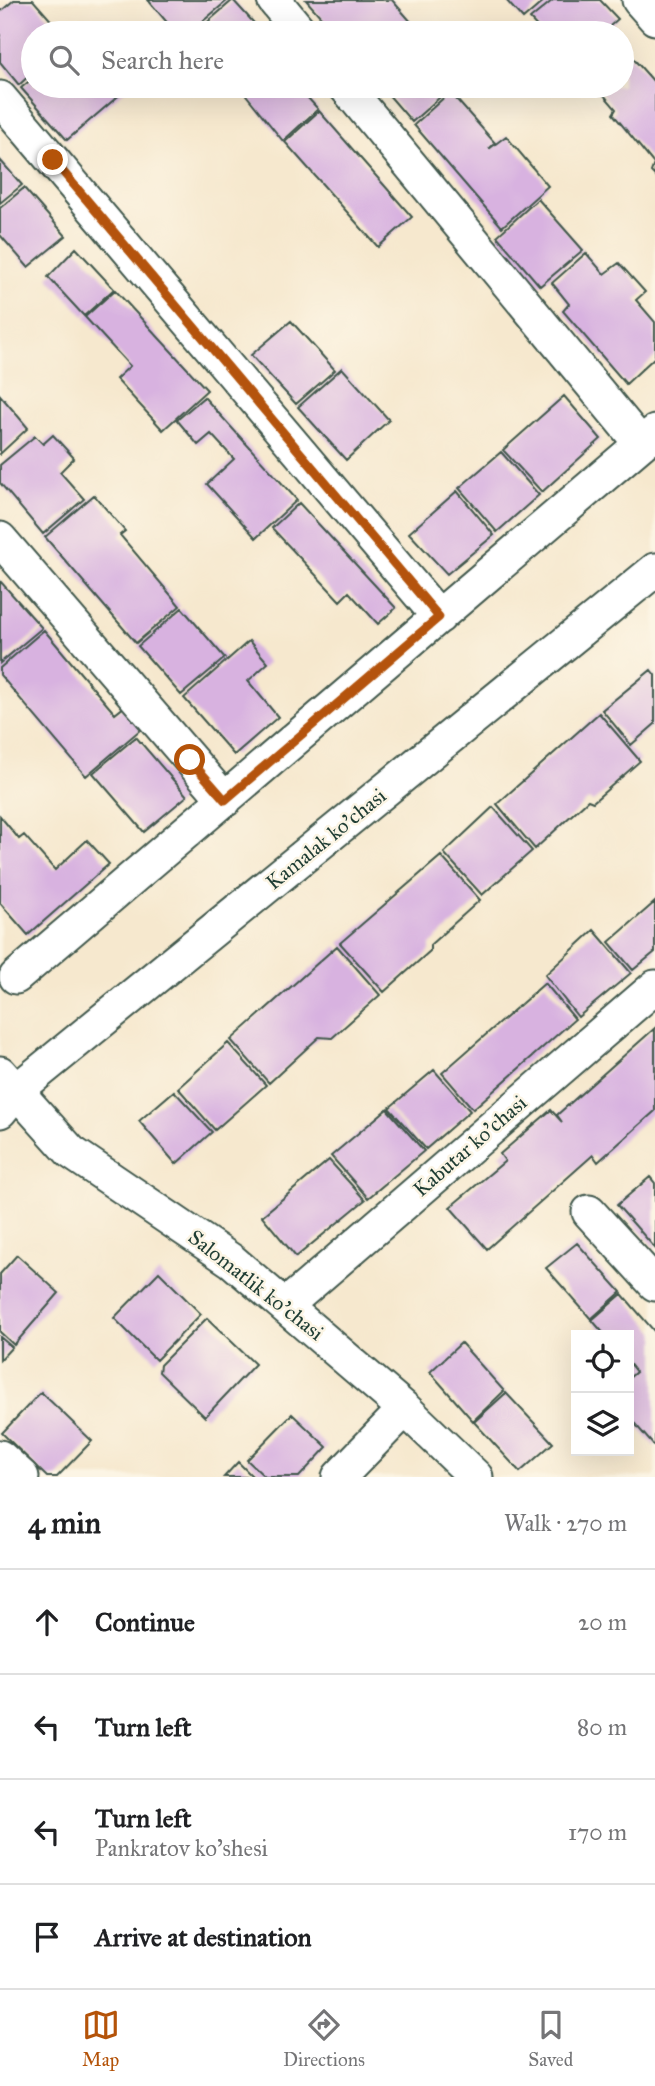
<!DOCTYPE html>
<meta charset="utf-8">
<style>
body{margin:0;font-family:"IM FELL Great Primer",serif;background:#f2f2f2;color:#202124}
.controls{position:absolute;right:21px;bottom:21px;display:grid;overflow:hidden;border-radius:0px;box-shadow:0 7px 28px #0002}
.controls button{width:63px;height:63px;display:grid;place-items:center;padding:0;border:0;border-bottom:2px solid #e0e0e0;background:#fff;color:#202124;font:35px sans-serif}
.stop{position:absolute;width:21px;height:21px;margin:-16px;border:5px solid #b45309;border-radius:50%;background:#fff}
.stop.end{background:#b45309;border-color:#fff;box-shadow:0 2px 7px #0008}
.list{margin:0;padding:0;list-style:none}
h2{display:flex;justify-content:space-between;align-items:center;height:91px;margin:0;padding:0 28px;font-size:30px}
h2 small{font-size:23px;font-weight:400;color:#757577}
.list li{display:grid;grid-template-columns:46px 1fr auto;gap:21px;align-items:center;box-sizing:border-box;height:105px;padding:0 28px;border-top:2px solid #e0e0e0}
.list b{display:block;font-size:26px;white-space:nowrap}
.list p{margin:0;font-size:23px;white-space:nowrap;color:#757577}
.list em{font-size:23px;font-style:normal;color:#757577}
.icon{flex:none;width:38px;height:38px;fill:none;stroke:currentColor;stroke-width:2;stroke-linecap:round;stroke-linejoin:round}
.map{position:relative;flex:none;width:655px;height:1477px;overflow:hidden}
.search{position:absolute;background:#fff;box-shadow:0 7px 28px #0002;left:21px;right:21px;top:21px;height:77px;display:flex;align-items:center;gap:18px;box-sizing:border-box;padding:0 24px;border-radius:38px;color:#757577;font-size:26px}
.sheet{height:511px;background:#fff}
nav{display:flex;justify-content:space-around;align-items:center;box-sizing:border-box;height:98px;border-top:2px solid #e0e0e0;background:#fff;font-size:19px;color:#757577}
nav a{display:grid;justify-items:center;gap:4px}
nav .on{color:#b45309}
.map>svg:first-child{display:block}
.building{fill:#d8b2e0}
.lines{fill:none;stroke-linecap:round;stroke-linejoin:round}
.minor-casing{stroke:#3f574b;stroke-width:37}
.minor{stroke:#fff;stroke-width:33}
.route{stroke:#b45309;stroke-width:9}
.labels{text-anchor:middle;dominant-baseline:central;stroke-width:5;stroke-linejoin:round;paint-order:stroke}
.street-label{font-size:21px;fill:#1f3d34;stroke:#fcf5e5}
</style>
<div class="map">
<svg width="655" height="1477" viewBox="0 0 655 1477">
<rect width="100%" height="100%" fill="#fcf5e5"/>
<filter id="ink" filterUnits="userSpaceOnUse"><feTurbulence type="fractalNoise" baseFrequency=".0143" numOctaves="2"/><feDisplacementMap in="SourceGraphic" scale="14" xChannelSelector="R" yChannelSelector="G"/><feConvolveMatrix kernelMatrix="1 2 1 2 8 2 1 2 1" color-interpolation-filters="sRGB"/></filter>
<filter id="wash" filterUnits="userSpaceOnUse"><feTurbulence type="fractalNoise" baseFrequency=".00686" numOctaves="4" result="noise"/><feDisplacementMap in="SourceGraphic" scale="28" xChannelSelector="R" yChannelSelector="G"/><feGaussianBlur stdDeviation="1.57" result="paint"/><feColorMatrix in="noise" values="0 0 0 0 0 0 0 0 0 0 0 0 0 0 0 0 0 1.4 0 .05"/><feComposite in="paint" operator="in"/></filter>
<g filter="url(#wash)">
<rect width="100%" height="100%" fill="#f6e8ce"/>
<g id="blocks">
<path class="building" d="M14,0H33L62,33H33V72L19,85L0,62V12Z
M148,0H228L189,33H176Z
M233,0L263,33H195Z
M306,0H392L412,23L400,33H335Z
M506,0H545L523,19Z
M553,0H600L618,19L602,33H543L530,19Z
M622,46L655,83V176L651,172L654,164L613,114L616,109L596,86H622Z
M33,78V86H130L67,140L21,88Z
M239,86H297L318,109L283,141Z
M381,86H444L448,90L412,122Z
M450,92L495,143L489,149L506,136L548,186L502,227L414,125Z
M319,111L412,217L378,247L285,142Z
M0,160L22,185L0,203Z
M24,188L66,236L28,267L0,235V208Z
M538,199L583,250L540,286L497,236Z
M76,248L114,289L84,316L48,277Z
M586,253L604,274L619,263L645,292L636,300L655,322V357L626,384L563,311L569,304L552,283Z
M115,290L207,390L163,430L116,379L130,366L85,317Z
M291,321L335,370L296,404L251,355Z
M342,368L389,420L346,460L298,407Z
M0,395L28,428L0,454Z
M564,396L601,439L542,492L503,450Z
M204,397L297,500L256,538L207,484L234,459L211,434L198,445L177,420Z
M53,435L74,458L60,472L84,499L43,534L0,483V465L35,436L43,444Z
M501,452L539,495L497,532L459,488Z
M457,491L494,535L447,574L409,533Z
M94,495L125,531L120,535L180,606L136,643L45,537Z
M299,503L396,608L378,624L349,592L340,601L272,528Z
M0,581L42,628L0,663Z
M182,608L225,658L181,695L138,646Z
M44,630L115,714L129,703L147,724L86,776L0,675V668Z
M249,641L268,663L248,681L278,717L234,755L184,698Z
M651,670L655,675V724L631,745L602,710Z
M599,713L640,761L593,802L588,800L535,849L497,804Z
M136,737L187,796L144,832L93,773Z
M493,807L532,851L482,895L444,853Z
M0,816L19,839L24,835L55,870L87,840L109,864L28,935L0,903Z
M441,856L480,900L430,945V951L384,992L340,943Z
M655,902V952L633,970L609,942Z
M594,930L631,973L578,1017L545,975Z
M337,946L380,995L332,1038L319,1037L269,1083L231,1040Z
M545,983L575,1019L473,1109L442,1073Z
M655,1028V1111L598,1162L593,1155L487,1249L450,1207L505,1161L500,1154L551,1110L562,1122L557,1115Z
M228,1043L266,1085L215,1130L178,1088Z
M434,1070L470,1111L426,1149L389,1108Z
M174,1091L212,1132L176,1164L139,1121Z
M387,1109L424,1151L368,1198L331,1156Z
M329,1160L365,1200L296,1257L262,1216Z
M650,1177L655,1183V1248L617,1205Z
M577,1243L621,1292L591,1319L546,1268Z
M17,1255L59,1293L14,1345L0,1332V1274Z
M159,1272L201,1314L156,1360L114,1318Z
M622,1294L655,1332V1447L629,1417V1378L636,1372L629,1363V1335H605L592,1320Z
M207,1318L255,1364L205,1417L159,1372L160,1365Z
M0,1337L12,1347L0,1360Z
M461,1343L504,1391L473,1421L430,1372Z
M41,1392L92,1441L57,1477H47L2,1433Z
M506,1393L553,1443L520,1472L474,1422Z
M292,1414L327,1447L299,1477H265L247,1460Z
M238,1462L253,1477H224Z"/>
</g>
</g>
<g filter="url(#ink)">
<use href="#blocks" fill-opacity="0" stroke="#3f574b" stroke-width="2"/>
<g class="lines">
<defs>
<path id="minor" d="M274,0L301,33
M639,0L655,18
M345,86L641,444
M0,98L439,617
M0,539L225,800
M16,977L655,432
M0,1073L71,1152L232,1261L405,1409L476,1477
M0,1111L17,1090L655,570
M589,1212L655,1284
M285,1306L655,987
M0,1457L22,1477
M339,1477L405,1409"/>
</defs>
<use href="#minor" class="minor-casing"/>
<use href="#minor" class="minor"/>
</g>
</g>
<g class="lines" filter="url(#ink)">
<path class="route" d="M53,160L439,617L225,800L190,760"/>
</g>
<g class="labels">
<g class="street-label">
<text transform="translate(326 839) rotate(-39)">Kamalak ko'chasi</text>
<text transform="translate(470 1146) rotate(-41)">Kabutar ko'chasi</text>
<text transform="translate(256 1285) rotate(38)">Salomatlik ko'chasi</text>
</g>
</g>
</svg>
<div class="controls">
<button><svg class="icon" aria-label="locate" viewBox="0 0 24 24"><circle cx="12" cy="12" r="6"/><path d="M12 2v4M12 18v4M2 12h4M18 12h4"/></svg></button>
<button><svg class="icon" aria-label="layers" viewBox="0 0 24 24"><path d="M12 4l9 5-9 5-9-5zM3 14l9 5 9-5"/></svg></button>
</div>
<div class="stop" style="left:190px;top:760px"></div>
<div class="stop end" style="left:53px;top:160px"></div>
<div class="search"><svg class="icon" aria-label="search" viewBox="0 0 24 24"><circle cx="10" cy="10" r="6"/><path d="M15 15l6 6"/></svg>Search here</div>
</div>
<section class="sheet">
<h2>4 min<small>Walk · 270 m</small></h2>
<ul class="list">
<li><svg class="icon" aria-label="ahead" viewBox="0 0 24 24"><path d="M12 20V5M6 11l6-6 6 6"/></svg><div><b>Continue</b></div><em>20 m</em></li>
<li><svg class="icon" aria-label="left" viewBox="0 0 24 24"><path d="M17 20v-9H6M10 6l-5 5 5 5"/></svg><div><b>Turn left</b></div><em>80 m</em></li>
<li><svg class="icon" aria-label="left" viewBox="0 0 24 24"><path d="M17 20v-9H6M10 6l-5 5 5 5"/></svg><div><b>Turn left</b><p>Pankratov ko'shesi</p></div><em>170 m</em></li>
<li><svg class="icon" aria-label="arrive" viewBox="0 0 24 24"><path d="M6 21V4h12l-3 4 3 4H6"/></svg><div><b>Arrive at destination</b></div></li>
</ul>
</section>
<nav>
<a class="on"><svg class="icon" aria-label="map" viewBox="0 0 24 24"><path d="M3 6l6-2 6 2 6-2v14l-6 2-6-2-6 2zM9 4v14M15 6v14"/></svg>Map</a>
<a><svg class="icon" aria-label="directions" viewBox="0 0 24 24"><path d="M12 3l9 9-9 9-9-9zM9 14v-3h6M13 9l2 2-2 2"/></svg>Directions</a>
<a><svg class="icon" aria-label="saved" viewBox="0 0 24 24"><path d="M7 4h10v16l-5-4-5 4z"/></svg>Saved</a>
</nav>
